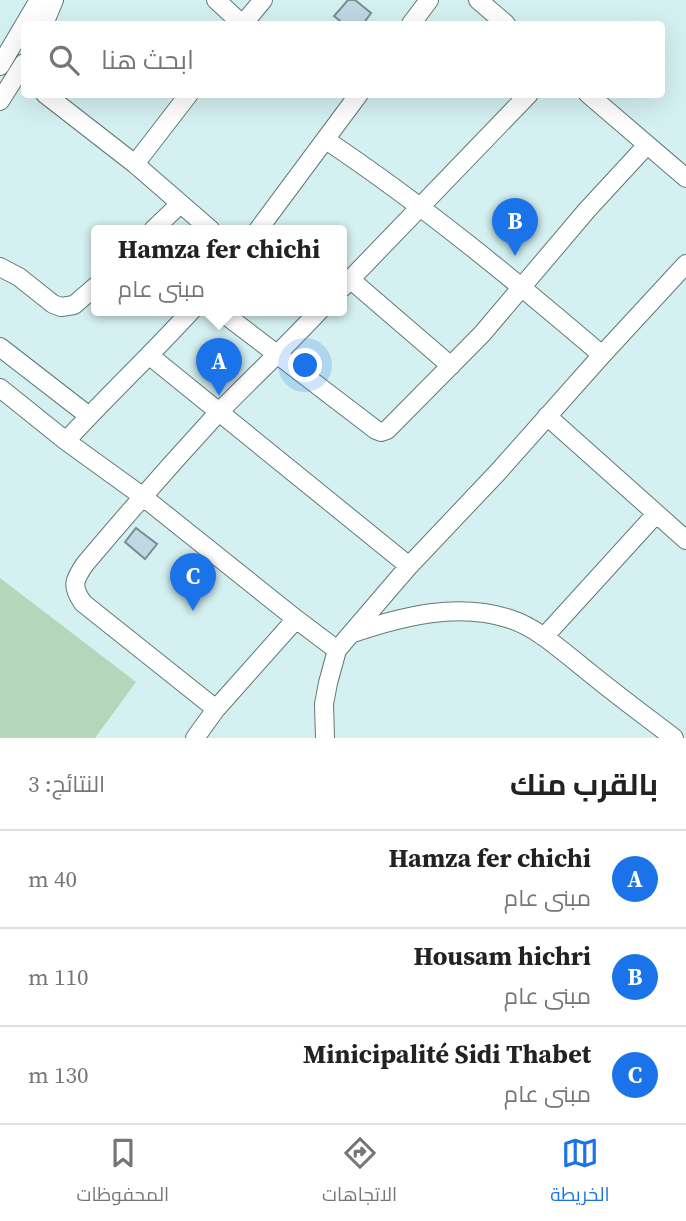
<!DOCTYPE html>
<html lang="ar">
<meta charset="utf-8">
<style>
body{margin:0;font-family:"Source Serif 4",Cairo,serif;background:#f6f6f6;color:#222;direction:rtl}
.you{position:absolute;left:306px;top:366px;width:24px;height:24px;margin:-18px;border:5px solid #fff;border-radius:50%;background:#1a73e8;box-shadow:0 0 0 10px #1a73e833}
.badge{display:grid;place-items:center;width:46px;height:46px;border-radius:50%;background:#1a73e8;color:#fff;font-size:23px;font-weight:700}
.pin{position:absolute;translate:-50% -58px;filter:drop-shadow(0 2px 4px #0008)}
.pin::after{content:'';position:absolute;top:37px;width:24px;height:21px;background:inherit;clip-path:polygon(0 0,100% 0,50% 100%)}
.popup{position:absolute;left:91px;top:225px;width:256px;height:91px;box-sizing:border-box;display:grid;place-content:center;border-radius:7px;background:#fff;filter:drop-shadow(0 2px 5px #0005);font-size:23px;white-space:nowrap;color:#767676}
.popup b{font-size:26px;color:#222}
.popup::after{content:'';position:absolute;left:50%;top:100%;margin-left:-14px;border:14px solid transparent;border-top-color:#fff}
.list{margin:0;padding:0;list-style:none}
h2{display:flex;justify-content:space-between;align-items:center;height:91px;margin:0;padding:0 28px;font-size:30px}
h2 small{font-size:23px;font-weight:400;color:#767676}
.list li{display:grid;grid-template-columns:46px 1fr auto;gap:21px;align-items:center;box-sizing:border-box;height:98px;padding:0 28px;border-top:2px solid #e0e0e0}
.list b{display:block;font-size:26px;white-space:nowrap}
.list p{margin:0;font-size:23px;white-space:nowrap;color:#767676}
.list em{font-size:23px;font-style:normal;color:#767676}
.icon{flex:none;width:38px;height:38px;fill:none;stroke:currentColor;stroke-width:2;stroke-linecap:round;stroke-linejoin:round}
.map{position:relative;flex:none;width:686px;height:738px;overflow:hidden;direction:ltr}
.search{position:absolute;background:#fff;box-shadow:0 7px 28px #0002;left:21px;right:21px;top:21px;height:77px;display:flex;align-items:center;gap:18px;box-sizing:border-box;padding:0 24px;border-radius:7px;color:#767676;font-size:26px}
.sheet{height:385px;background:#fff}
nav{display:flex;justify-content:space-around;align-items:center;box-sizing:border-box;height:98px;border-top:2px solid #e0e0e0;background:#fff;font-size:19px;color:#767676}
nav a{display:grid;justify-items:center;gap:4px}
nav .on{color:#1a73e8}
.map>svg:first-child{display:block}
.green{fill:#b4d7bc}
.building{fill:#c0d8e2;stroke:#778d97;stroke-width:2}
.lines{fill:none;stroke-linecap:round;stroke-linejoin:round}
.minor-casing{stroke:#60797a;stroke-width:20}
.minor{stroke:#fff;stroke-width:18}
</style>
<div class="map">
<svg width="686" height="738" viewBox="0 0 686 738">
<rect width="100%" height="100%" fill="#d4f0f1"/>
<path class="green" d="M0,578L136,682L95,738H0Z"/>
<path class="building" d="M348,0H355L371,13L363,24H344L334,16Z
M136,528L157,544L145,559L125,542Z"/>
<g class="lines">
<defs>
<path id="minor" d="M216,0L242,24
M478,0L506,24
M44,24L54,0
M243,24L263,0
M411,24L429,0
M0,66L39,0
M45,94L135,164L211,230
M588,94L686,178
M0,101L24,63
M326,140C423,205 513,279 602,355
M135,164L189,94
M153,230L180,204
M258,230L359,94
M0,267L19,277L53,304L61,307L74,305L96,286
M350,279L451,366
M342,288L529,94
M219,310L376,430L381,432L387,430L482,334L587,210L647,145
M0,347L89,416
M150,356L409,566
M0,388L66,441L142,496L296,619L337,650
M547,416L686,540
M66,441C107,396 151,355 192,310
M353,633C403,616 458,602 510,619C538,628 562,651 585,669C614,693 644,715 674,738
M544,637L656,514
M216,709L83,603C71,586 74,580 85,564C128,513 172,463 217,414C251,379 287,346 320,310
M195,738L216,709L296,619
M325,738L324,704L328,683L337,650L409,566L498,472L602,355L686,264"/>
</defs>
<use href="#minor" class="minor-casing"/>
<use href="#minor" class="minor"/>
</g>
</svg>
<div class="you"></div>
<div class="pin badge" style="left:219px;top:396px">A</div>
<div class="popup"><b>Hamza fer chichi</b>مبنى عام</div>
<div class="pin badge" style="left:515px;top:256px">B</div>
<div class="pin badge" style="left:193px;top:611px">C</div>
<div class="search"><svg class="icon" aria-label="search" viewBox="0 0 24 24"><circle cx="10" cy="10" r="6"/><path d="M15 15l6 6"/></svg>ابحث هنا</div>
</div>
<section class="sheet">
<h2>بالقرب منك<small>النتائج: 3</small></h2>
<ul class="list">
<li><span class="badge">A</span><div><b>Hamza fer chichi</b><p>مبنى عام</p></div><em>40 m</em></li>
<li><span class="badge">B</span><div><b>Housam hichri</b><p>مبنى عام</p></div><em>110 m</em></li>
<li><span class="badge">C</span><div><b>Minicipalité Sidi Thabet</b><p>مبنى عام</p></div><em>130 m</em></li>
</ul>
</section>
<nav>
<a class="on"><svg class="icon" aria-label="map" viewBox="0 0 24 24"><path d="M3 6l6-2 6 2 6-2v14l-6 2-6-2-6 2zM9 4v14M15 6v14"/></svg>الخريطة</a>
<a><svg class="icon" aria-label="directions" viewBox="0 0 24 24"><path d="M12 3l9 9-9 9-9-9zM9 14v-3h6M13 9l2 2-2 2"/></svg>الاتجاهات</a>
<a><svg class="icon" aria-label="saved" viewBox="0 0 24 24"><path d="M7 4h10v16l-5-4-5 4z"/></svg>المحفوظات</a>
</nav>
